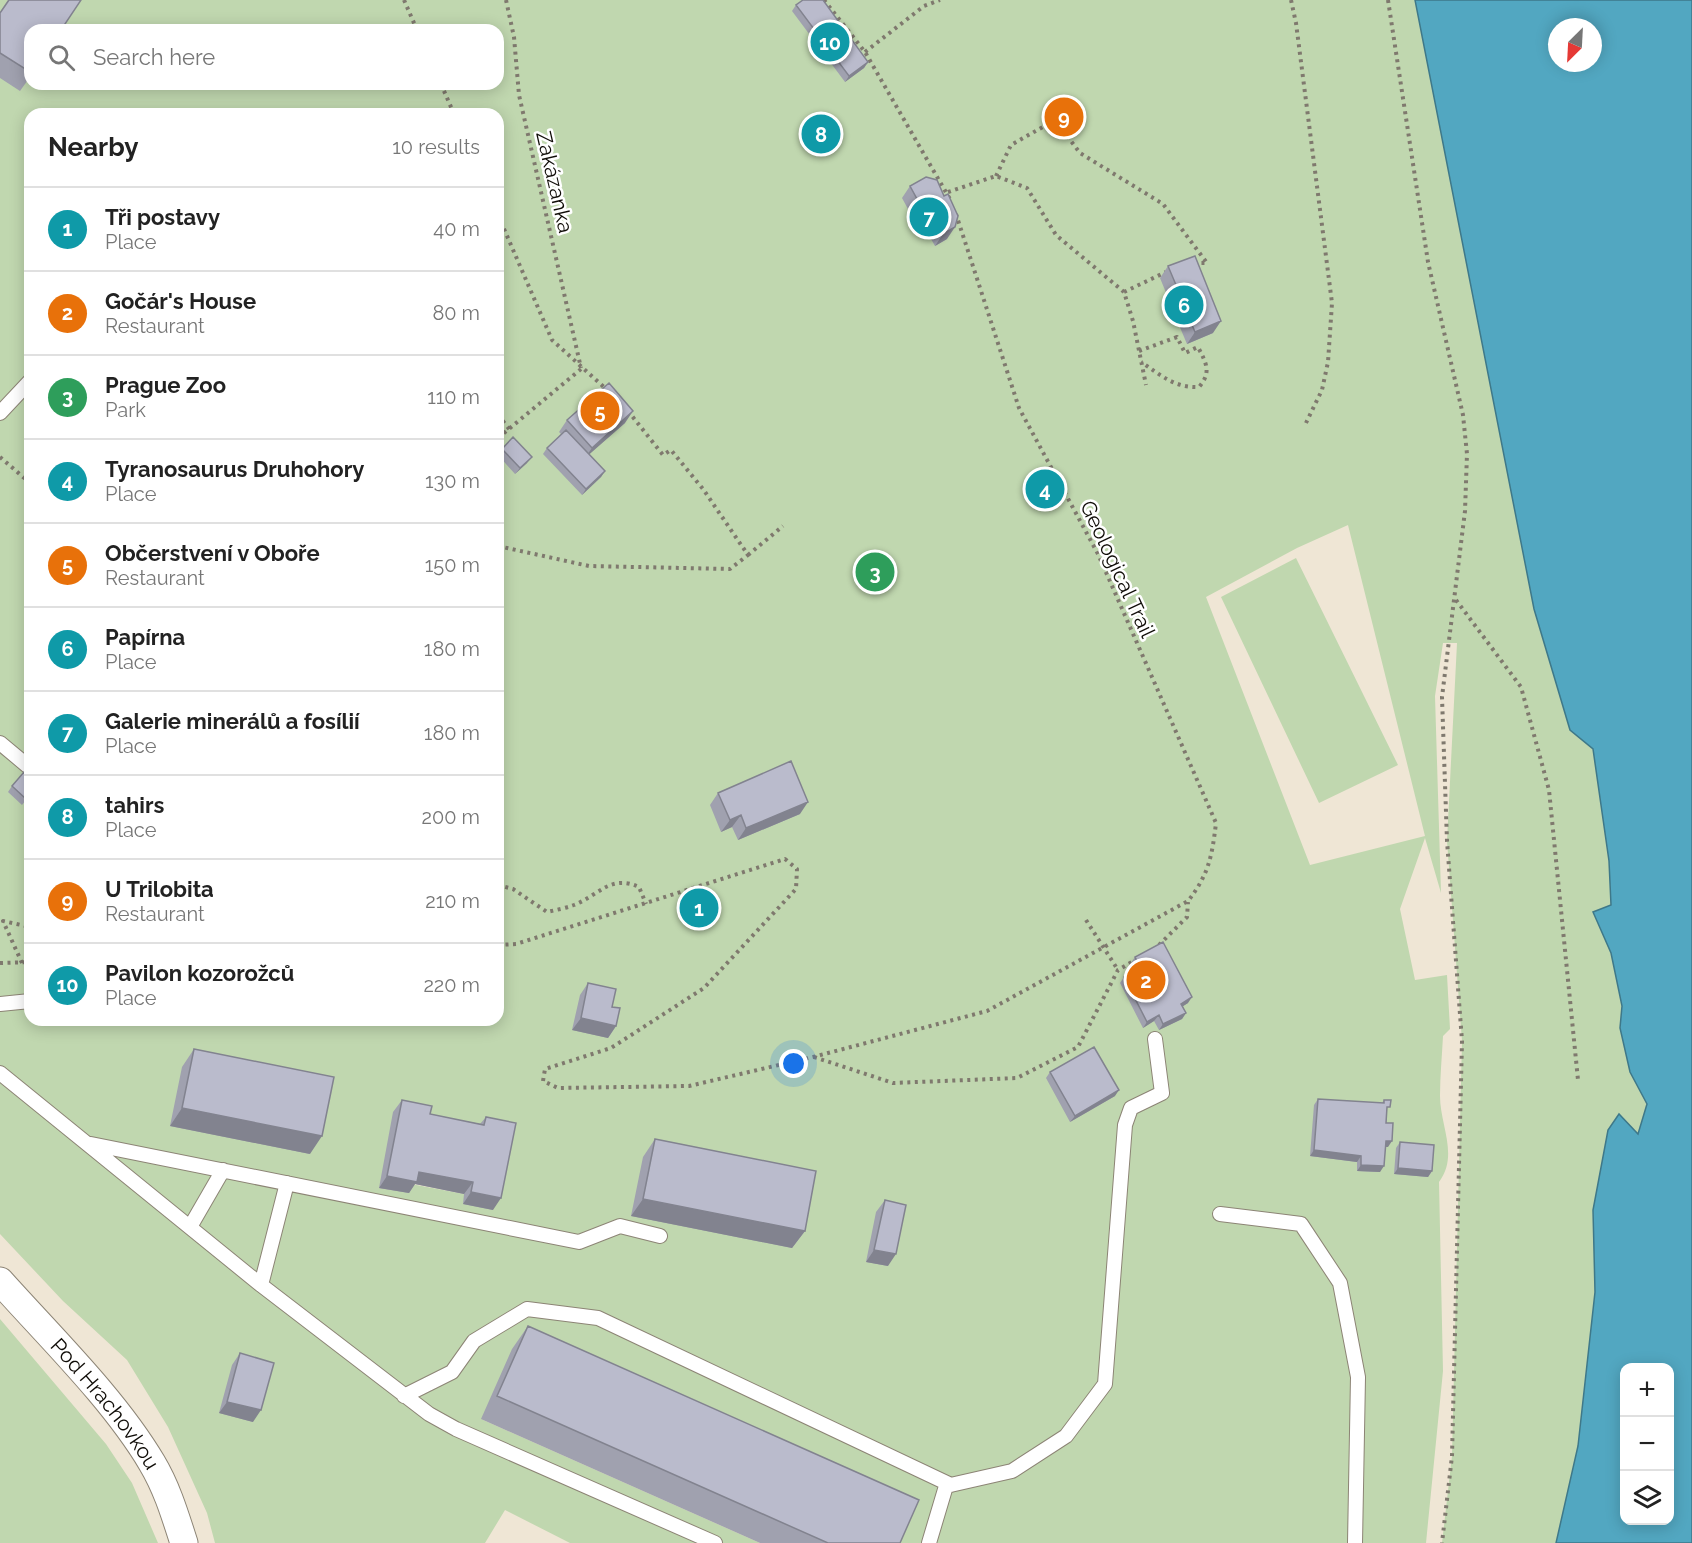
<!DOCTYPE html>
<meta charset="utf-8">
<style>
body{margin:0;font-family:Raleway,sans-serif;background:#f6f6f6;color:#222}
.controls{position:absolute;right:18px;bottom:18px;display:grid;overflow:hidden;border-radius:12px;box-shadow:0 3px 15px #0003}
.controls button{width:54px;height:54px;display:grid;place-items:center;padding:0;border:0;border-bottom:2px solid #e0e0e0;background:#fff;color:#222;font:30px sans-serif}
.compass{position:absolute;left:1548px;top:18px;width:54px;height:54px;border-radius:50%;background:#fff;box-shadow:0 3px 15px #0003;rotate:204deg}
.you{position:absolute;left:794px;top:1064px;width:21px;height:21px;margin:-15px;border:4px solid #fff;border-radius:50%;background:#1a73e8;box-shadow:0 0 0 9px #1a73e833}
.badge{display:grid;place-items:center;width:39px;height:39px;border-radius:50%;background:#7c3aed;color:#fff;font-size:20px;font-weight:700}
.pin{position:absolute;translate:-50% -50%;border:3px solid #fff;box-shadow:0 2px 6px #0006}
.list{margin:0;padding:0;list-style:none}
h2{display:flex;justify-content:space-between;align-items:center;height:78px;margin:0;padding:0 24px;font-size:26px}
h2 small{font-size:20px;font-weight:400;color:#767676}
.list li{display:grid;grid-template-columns:39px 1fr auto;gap:18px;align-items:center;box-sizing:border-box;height:84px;padding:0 24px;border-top:2px solid #e0e0e0}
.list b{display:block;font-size:22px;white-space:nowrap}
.list p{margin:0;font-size:20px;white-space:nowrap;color:#767676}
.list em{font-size:20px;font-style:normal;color:#767676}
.icon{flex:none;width:33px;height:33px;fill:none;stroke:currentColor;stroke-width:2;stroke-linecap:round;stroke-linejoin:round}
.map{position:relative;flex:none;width:1692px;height:1543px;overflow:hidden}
.search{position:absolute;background:#fff;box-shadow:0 3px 15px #0003;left:24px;top:24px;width:480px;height:66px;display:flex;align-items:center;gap:15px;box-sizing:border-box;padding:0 21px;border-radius:18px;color:#767676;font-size:22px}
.panel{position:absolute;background:#fff;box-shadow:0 3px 15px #0003;left:24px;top:108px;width:480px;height:918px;border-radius:18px}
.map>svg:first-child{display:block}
.green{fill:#c0d7af;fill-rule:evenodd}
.water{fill:#52a7c1;stroke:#3e7889;stroke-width:1.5;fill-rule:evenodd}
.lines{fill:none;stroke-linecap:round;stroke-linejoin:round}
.service-casing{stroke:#8c8475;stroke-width:16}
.minor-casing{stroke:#8c8475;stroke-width:29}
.path{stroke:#7f796e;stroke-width:4;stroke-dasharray:3 4.5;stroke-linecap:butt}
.service{stroke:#fff;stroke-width:14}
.minor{stroke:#fff;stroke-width:27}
.wall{fill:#a0a1af}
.shaded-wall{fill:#82838f}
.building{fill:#babbcc;stroke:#82838f;stroke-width:1.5}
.labels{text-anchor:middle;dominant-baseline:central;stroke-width:5;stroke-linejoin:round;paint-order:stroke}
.street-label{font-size:21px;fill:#0f0c07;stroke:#fff}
</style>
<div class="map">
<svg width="1692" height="1543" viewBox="0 0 1692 1543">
<rect width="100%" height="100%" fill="#efe6d5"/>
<path class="green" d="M0,0H1415L1534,609L1570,730L1593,748L1609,861L1611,905L1593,912L1611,953L1622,1007L1620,1028L1630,1071L1647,1104L1638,1134L1593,1210L1595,1292L1578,1446L1556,1543H1442L1452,1456L1462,1041L1447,841L1457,643H1443L1435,696L1441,893L1425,838L1400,909L1415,980L1447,975L1450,1029L1443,1036C1442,1056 1440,1076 1440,1096C1440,1125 1459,1156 1439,1182L1443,1371L1426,1543H894L481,1419L760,1543H570L505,1510L485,1543H215L207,1513L168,1427L127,1360L63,1301L0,1234ZM30,30H498V84H30ZM30,114H498V1020H30ZM1348,525L1425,836L1310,865L1206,597L1297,548ZM1389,1129L1357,1171V1162ZM508,1135L464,1194L411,1184Z
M1296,558L1398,765L1319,803L1221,597Z
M0,1319L106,1444L132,1483L158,1543H0Z"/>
<path class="water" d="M1415,0H1692V1543H1556L1578,1446L1595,1292L1593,1210L1608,1130L1619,1114L1638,1134L1647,1104L1630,1072L1620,1028L1622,1006L1611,953L1593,912L1611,905L1609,861L1593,749L1570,730L1534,609ZM1557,27H1593V63H1557ZM1624,1368H1670V1520H1624Z"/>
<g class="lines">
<defs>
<path id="service" d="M0,413L30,381
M0,743L30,768
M0,1004L30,1001
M0,1073L261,1285L429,1414L456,1429L715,1543
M91,1144L579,1242L620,1226L660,1236
M1220,1214L1301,1224L1340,1283L1358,1377L1355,1543
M190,1227L223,1170
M261,1285L287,1183
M404,1396L452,1372L474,1341L527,1309L598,1318L951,1485
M929,1543L946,1486L1012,1471L1066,1436L1105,1384L1125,1125L1131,1108L1162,1093L1155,1039"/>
<g id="minor">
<path id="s1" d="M0,1281C50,1337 114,1399 152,1463C167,1488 175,1515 184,1543"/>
</g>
</defs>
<use href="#service" class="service-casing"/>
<use href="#minor" class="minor-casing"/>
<path class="path" d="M404,0L417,30
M506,0L514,37L519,95L581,368
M824,0L865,52L951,201
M1291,0L1296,23L1332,303L1328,362L1322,390L1306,423
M1388,0L1428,262L1463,415L1467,454L1465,511L1442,697L1447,841L1462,1041L1452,1456L1442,1543
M865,52L924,6L940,0
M441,84L454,114
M996,176L1011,145L1055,120L1080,153L1163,204L1207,263H1193
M948,192L996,176L1027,188L1056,235L1124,292L1133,321L1146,385
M498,215L552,340L606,389
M1124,292L1166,272
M1139,351L1177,337L1185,353L1198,347C1206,363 1212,372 1199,387C1174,388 1161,375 1141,362
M498,415L510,430
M498,438L581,369
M0,457L30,483
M498,546L589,566L730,569L748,555L703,489L671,450L663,455L628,411
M748,555L783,526
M1456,600L1521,687L1549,790L1578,1080
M498,885L513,889L547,912C556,910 566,908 574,905C599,895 611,874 639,887L646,904
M1086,920L1118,970
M498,945L516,944L785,859L797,869L796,889L704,988L611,1048L545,1069L543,1081L558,1088L689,1086L813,1057L987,1011L1188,901C1209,874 1212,856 1216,823L1098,554L1019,408L956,214
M1159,945L1187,917L1188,902
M0,963L30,962
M22,963L3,921L30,927
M814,1057L893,1083L1017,1078L1078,1047L1118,970L1135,960"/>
<use href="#service" class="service"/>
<use href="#minor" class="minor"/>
</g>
<path class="wall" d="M8,0H81L30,30V77L20,91L0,78V12Z
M796,5L868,62L864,68L845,82L792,11Z
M926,177L947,239L935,246L919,218L914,220L902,198L910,186Z
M1168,266L1213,333L1187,344L1176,318L1170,320L1164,306L1169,300L1160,278Z
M567,420L625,423L589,454L605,471L601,477L582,495L543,454L547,448L561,434L559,432Z
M502,449L527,463L515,474L498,455V454Z
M12,786L30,795L22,805L8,792Z
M718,793L800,814L738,840L732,827L721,832L710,805Z
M1135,957L1188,1003L1183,1006L1186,1013L1182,1019L1159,1030L1154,1021L1143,1028L1120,983L1124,977L1135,972L1131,963Z
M588,983L612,1007L616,1026L608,1038L572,1030L580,995Z
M194,1049L310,1154L170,1126L182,1067Z
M1050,1072L1115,1096L1070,1122L1046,1078Z
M1318,1099L1382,1103L1384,1100L1387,1112L1386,1123L1388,1147H1385L1380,1172L1357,1171V1162L1310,1156L1314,1105Z
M402,1100L430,1114L480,1124L486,1117L493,1210L463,1204L464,1194L415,1184L409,1193L379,1188L393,1112Z
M655,1139L805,1231L792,1248L631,1216L643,1157Z
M1400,1142L1432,1171L1428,1177L1394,1174L1396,1148Z
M885,1200L888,1266L866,1262L876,1212Z
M528,1326L900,1543H760L481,1419L512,1349Z
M240,1353L253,1422L219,1413L232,1365Z"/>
<path class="shaded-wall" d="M868,62L864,68L845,82L849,76Z
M928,206L919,218L914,220L922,208Z
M955,227L947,239L935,246L943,234Z
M1184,306L1176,318L1170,320L1178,308Z
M1221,321L1213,333L1187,344L1195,332Z
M633,411L625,423L584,459L592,448Z
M532,457L527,463L515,474L520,468Z
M605,471L601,477L582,495L586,489Z
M808,802L800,814L738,840L746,828Z
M741,815L732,827L721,832L730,820Z
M1192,997L1188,1003L1177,1010L1181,1004Z
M1186,1013L1182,1019L1159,1030L1163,1024Z
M1159,1015L1154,1021L1143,1028L1147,1022Z
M581,1018L616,1026L608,1038L572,1030Z
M1119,1090L1115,1096L1070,1122L1075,1116Z
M182,1108L322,1136L310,1154L170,1126Z
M1386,1141H1392L1388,1147H1381Z
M1314,1150L1361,1156L1357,1162L1310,1156Z
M1361,1165L1384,1166L1380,1172L1357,1171Z
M1398,1168L1432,1171L1428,1177L1394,1174Z
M419,1172L473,1182L464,1194L415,1184L409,1193L379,1188L387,1176Z
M471,1192L501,1198L493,1210L463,1204Z
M643,1199L805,1231L792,1248L631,1216Z
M874,1250L896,1254L888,1266L866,1262Z
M227,1402L261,1410L253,1422L219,1413Z"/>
<path class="building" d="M9,0H81L61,30H30V72L0,53V13Z
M803,0H823L868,62L849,76L796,5Z
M926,177L937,180L944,196L948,194L958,216L955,227L943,234L928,206L922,208L910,186Z
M1195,256L1221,321L1195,332L1184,306L1178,308L1172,295L1179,292L1168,266Z
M609,383L633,411L592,448L567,420Z
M566,430L605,471L586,489L547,448Z
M513,437L532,457L520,468L502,449Z
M791,761L808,802L746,828L741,815L730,820L718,793Z
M24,772L30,778V794L26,799L12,786Z
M498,787L502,805L498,806Z
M1163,942L1192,997L1181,1004L1186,1013L1163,1024L1159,1015L1147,1022L1124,977L1141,969L1135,957Z
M588,983L616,989L612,1007L620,1008L616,1026L581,1018Z
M1094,1047L1119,1090L1075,1116L1050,1072Z
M194,1049L334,1077L322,1136L182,1108Z
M1318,1099L1384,1103V1100H1391L1390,1107H1387L1386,1123H1393L1392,1141H1386L1384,1166L1361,1165V1156L1314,1150Z
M402,1100L432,1106L430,1114L484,1125L486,1117L516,1123L501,1198L471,1192L473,1182L419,1172L417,1182L387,1176Z
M655,1139L816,1171L805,1231L643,1199Z
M1400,1142L1434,1145L1432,1171L1398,1168Z
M885,1200L906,1205L896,1254L874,1250Z
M528,1326L919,1500L900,1543H828L497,1396Z
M240,1353L274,1363L261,1410L227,1402Z"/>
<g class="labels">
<g class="street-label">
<text transform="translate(555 182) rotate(77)">Zakázanka</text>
<text transform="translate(1118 569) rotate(65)">Geological Trail</text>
<text stroke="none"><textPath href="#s1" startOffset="162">Pod Hrachovkou</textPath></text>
</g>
</g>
</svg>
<div class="controls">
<button>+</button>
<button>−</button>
<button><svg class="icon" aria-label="layers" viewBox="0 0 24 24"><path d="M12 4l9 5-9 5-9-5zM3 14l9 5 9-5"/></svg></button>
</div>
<svg class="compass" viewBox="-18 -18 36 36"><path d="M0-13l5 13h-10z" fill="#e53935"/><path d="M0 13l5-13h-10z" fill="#767676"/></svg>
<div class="you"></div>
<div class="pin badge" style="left:699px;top:908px;background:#0f9aa8">1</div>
<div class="pin badge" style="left:1146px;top:980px;background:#e8710a">2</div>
<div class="pin badge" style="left:875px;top:572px;background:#2e9e5b">3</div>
<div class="pin badge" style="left:1045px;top:489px;background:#0f9aa8">4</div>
<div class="pin badge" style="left:600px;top:411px;background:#e8710a">5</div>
<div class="pin badge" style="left:1184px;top:305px;background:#0f9aa8">6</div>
<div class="pin badge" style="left:929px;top:217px;background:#0f9aa8">7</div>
<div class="pin badge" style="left:821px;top:134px;background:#0f9aa8">8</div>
<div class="pin badge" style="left:1064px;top:117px;background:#e8710a">9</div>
<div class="pin badge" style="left:830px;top:42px;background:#0f9aa8">10</div>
<div class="search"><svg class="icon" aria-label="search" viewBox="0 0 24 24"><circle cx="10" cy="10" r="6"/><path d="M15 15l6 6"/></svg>Search here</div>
<section class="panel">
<h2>Nearby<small>10 results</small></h2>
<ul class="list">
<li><span class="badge" style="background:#0f9aa8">1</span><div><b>Tři postavy</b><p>Place</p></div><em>40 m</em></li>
<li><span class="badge" style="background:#e8710a">2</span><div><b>Gočár's House</b><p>Restaurant</p></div><em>80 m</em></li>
<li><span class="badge" style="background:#2e9e5b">3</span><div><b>Prague Zoo</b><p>Park</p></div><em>110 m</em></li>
<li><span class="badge" style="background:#0f9aa8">4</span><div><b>Tyranosaurus Druhohory</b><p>Place</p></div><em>130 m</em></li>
<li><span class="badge" style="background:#e8710a">5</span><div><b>Občerstvení v Oboře</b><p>Restaurant</p></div><em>150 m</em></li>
<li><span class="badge" style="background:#0f9aa8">6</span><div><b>Papírna</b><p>Place</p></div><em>180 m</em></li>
<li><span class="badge" style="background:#0f9aa8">7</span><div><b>Galerie minerálů a fosílií</b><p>Place</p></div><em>180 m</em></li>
<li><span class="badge" style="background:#0f9aa8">8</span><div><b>tahirs</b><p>Place</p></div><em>200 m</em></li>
<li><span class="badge" style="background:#e8710a">9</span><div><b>U Trilobita</b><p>Restaurant</p></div><em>210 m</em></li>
<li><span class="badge" style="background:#0f9aa8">10</span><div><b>Pavilon kozorožců</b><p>Place</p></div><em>220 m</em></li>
</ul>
</section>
</div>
